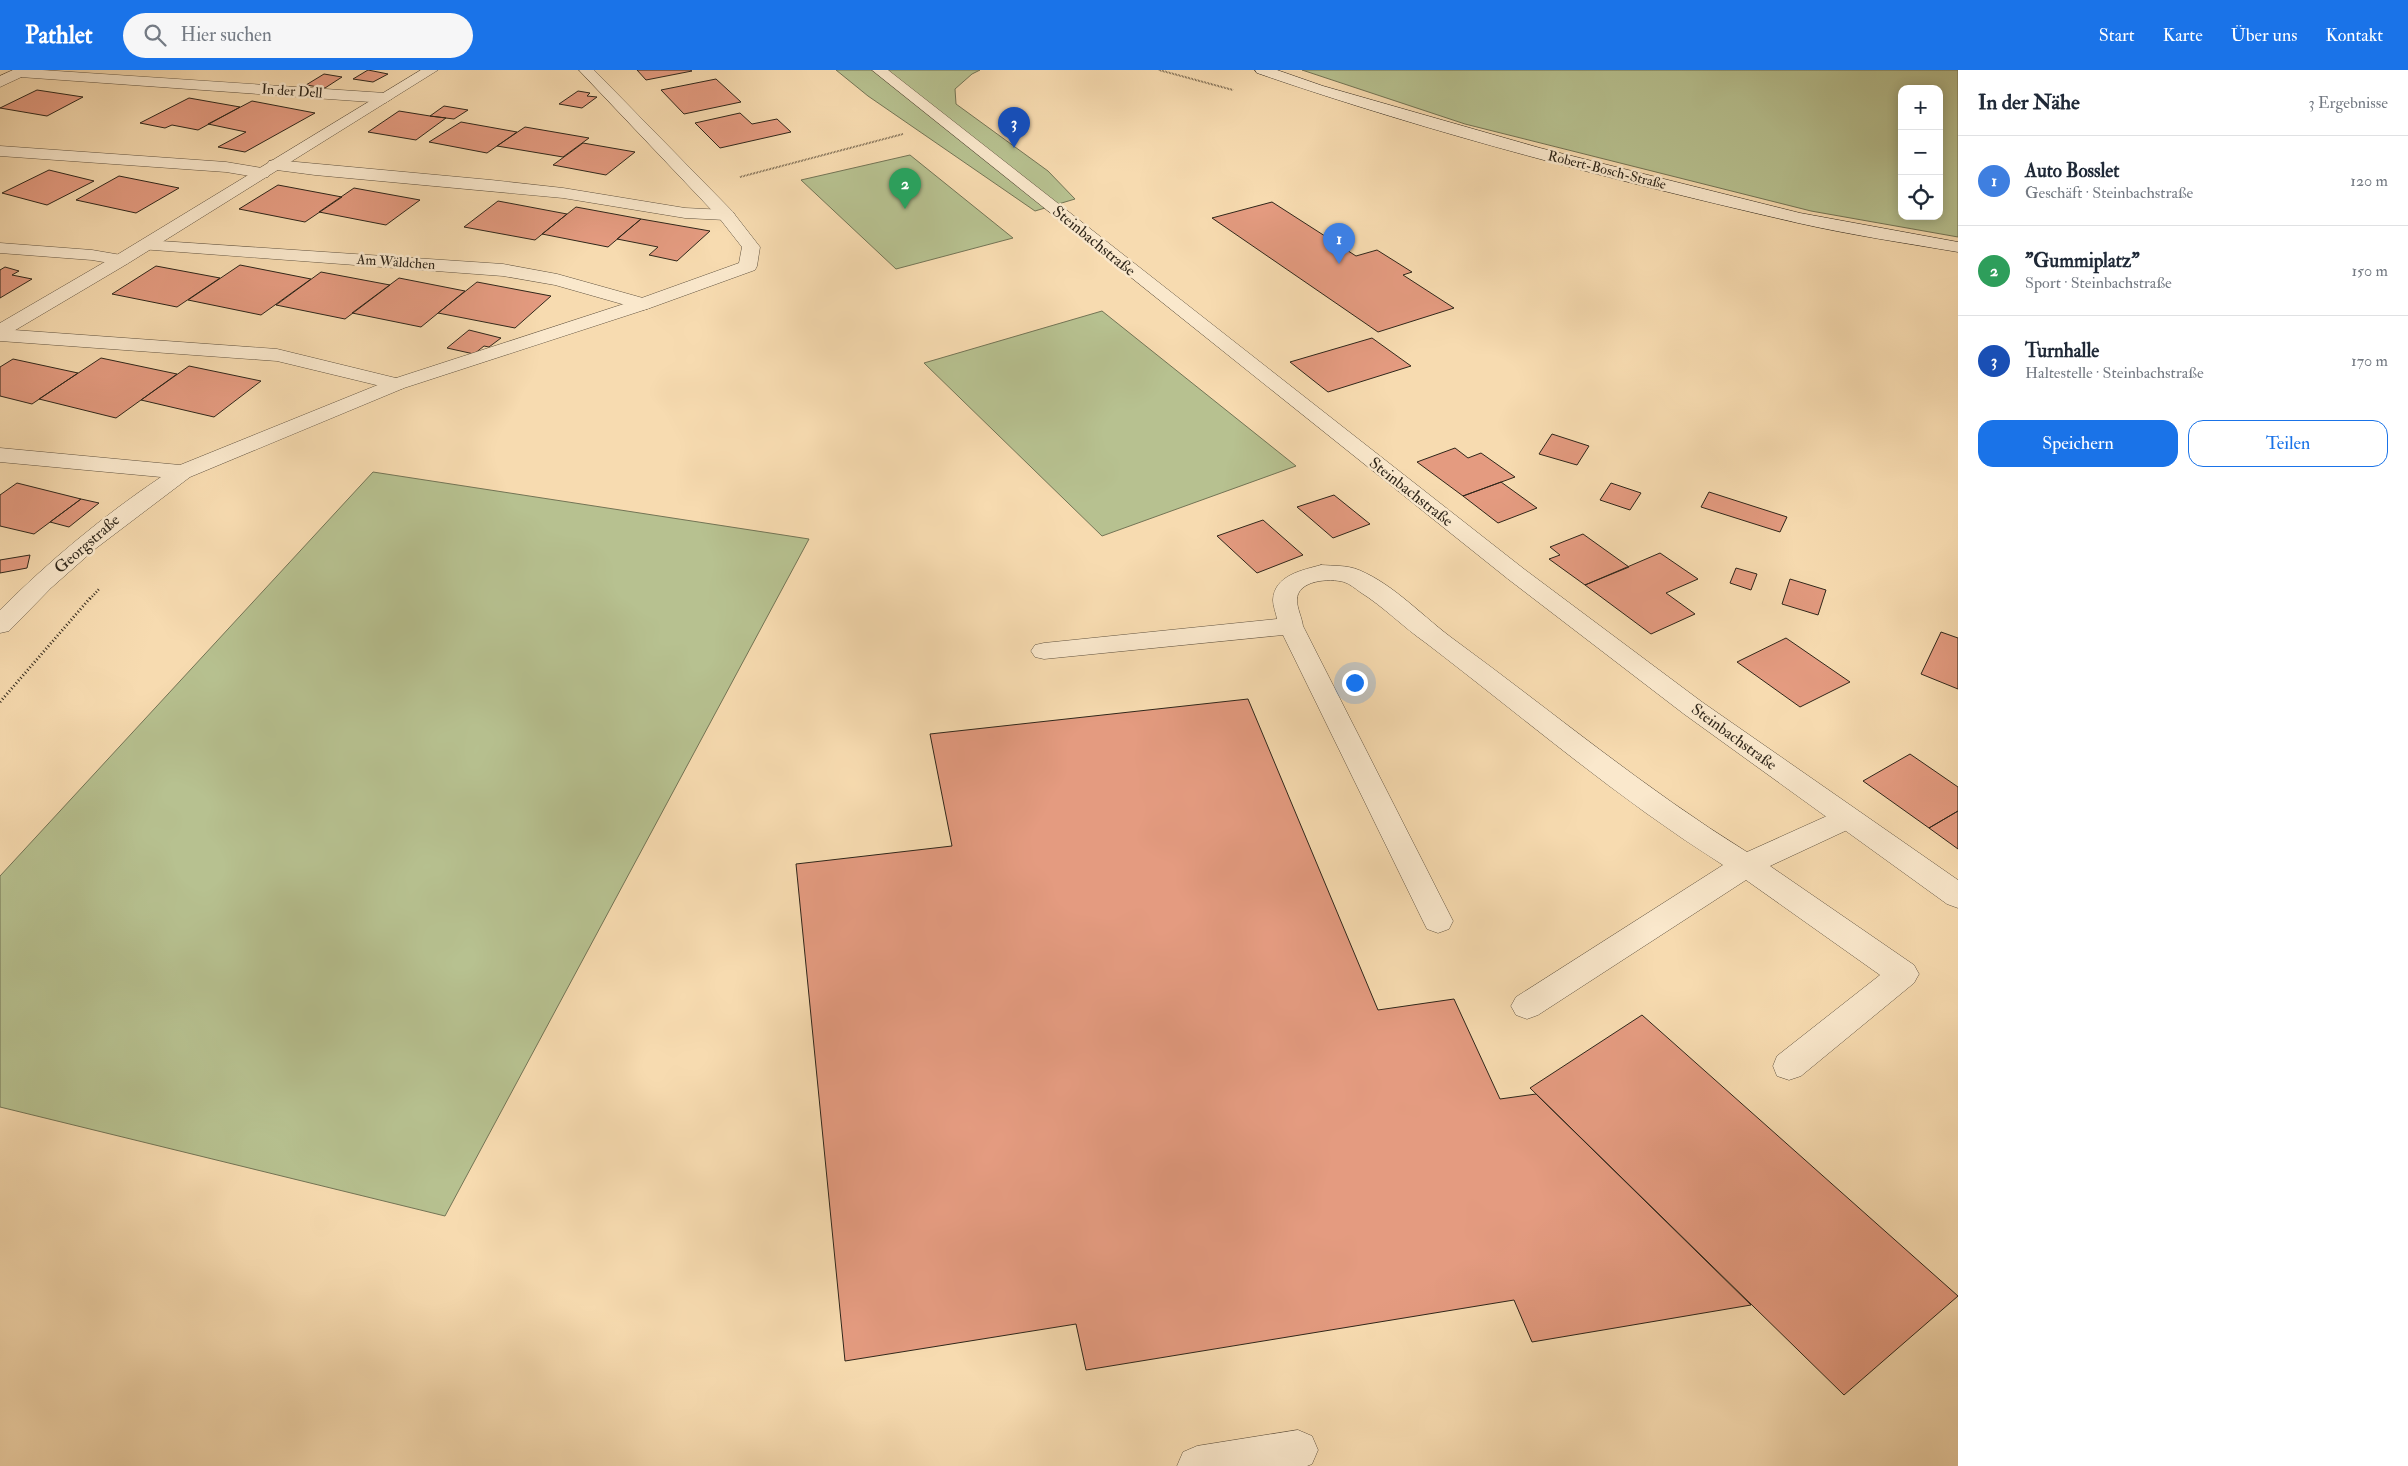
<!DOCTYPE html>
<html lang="de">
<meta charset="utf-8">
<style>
body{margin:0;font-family:"IM FELL Double Pica",serif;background:#f6f6f7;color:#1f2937}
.controls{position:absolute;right:15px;top:15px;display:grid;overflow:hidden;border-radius:10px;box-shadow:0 2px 12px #0003}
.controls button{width:45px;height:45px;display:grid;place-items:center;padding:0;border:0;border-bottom:1px solid #e0e1e3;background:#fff;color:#1f2937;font:25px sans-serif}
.you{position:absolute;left:1354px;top:612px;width:18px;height:18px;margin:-12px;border:4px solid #fff;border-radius:50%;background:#1a73e8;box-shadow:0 0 0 8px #1a73e833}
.badge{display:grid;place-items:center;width:32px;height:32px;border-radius:50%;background:#1a73e8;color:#fff;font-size:16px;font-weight:700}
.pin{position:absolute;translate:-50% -41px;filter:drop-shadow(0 1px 2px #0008)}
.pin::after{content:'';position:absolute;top:26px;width:18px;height:15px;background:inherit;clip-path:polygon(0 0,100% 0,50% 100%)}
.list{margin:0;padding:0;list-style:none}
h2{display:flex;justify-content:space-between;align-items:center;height:65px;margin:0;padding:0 20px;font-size:21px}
h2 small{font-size:16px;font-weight:400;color:#747a83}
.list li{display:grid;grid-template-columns:32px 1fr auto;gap:15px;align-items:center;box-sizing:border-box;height:90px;padding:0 20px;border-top:1px solid #e0e1e3}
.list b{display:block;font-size:19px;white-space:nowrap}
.list p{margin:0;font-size:16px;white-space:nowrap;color:#747a83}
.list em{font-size:16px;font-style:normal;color:#747a83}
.actions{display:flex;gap:10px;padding:15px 20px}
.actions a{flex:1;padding:11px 0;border:1px solid #1a73e8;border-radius:15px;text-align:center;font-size:18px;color:#1a73e8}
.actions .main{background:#1a73e8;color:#fff}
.icon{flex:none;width:28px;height:28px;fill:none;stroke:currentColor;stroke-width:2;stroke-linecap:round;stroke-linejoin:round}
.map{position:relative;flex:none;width:1958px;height:1396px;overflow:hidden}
header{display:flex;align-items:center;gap:30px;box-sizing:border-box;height:70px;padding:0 25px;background:#1a73e8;color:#fff}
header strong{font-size:24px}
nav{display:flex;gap:28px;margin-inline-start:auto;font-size:18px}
.search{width:350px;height:45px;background:#f6f6f7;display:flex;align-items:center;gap:12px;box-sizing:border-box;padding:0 18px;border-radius:28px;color:#747a83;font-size:19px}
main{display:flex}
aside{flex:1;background:#fff}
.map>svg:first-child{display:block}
.green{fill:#b7c190;stroke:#737455;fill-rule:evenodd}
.building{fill:#e49b80;stroke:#2f261a}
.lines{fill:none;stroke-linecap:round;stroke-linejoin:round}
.service-casing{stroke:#615340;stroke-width:1}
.minor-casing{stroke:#615340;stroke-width:1}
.secondary-casing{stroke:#2f261a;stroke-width:1}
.path-far2{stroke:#2f261a;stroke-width:2;stroke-dasharray:0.5 1;stroke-linecap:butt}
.path-far1{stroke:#2f261a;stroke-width:2.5;stroke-dasharray:1 2;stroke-linecap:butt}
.path{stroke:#2f261a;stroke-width:3;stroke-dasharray:1 2.5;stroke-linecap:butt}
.service{fill:#fae8cc;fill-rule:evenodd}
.minor{fill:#fae8cc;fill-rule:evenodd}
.secondary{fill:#fae8cc;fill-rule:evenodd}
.labels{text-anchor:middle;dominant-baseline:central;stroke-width:5;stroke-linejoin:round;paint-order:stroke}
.far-street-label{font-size:14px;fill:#2f261a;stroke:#fae8cc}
.street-label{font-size:16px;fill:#2f261a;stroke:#fae8cc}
</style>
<header>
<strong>Pathlet</strong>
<div class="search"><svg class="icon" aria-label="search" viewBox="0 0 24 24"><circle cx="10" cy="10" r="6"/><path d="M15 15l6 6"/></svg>Hier suchen</div>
<nav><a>Start</a><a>Karte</a><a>Über uns</a><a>Kontakt</a></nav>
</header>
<main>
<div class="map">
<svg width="1958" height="1396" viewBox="0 0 1958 1396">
<rect width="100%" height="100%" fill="#f7dbb0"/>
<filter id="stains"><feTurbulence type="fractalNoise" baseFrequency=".004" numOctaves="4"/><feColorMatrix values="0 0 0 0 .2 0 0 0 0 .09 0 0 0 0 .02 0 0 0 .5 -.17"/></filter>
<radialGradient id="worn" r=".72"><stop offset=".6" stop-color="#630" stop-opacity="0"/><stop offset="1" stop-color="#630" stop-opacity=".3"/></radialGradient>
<path class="green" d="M836,0H980L972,4L955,19L956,34L1048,101L1075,129L1035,141L868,26Z
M1302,0H1958V167L1811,141L1465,54ZM1902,19H1939V146H1902Z
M910,85L1013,168L896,199L801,110Z
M1102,241L1296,396L1102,466L924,293Z
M373,402L809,469L445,1146L0,1037V806Z"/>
<path class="building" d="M368,0L388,4L373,12L353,9Z
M637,0H690L692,1L646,10Z
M324,4L342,7L325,18L306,15Z
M716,9L741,32L684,44L661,20Z
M37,20L83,27L47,46L0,38Z
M578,21L590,23L587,26L597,27L582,38L559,34Z
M189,28L240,37L198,60L172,55L165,58L140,53Z
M252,31L315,43L245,82L218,77L246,62L208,54Z
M444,36L468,40L454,49L430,46Z
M399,41L430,46L446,48L416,70L368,62Z
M740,43L752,54L777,49L791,62L720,78L695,53Z
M461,52L517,62L487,83L429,72Z
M525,57L589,68L563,87L497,76Z
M583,73L635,82L606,105L553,95Z
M49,100L94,111L47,135L2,123Z
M119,106L179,118L136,143L76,130Z
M278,115L342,127L305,152L239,139Z
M354,118L420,130L386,155L319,142Z
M498,131L567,144L535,170L464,157Z
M1272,132L1356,186L1377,180L1412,202L1403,205L1454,238L1378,262L1212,148Z
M576,137L641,149L608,177L542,164Z
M641,149L710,161L677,191L649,185L658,177L617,169Z
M240,195L311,209L261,245L188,230Z
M156,196L220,208L177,237L112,224Z
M5,197L19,201L12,205L32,209L0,228V200Z
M321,202L390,215L345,249L276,235Z
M399,208L465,221L421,257L352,243Z
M477,212L551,226L515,258L438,243Z
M469,260L501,268L489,277L484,276L474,284L447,278Z
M1372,268L1411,296L1328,322L1290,292Z
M101,288L177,304L116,348L39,329Z
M13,289L78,303L32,334L0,326V297Z
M189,296L261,311L214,347L141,330Z
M1552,364L1589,376L1577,395L1539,384Z
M1455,378L1468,388L1481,383L1515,407L1463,426L1417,392Z
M1501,412L1537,438L1498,453L1463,426Z
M17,413L81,429L34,464L0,456V425Z
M1611,413L1641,423L1630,440L1600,430Z
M1709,422L1787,447L1780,462L1701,437Z
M1334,425L1370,454L1333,468L1297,437Z
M81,429L99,433L69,457L50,452Z
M1263,450L1303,485L1257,503L1217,466Z
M1583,464L1629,497L1585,515L1549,489L1560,485L1550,477Z
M1660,483L1698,509L1666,523L1695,544L1651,564L1585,515Z
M30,485L27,498L0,503V490Z
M1736,498L1757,504L1751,520L1730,513Z
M1790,509L1826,520L1818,545L1782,534Z
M1941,562L1958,568V619L1921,604Z
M1786,568L1850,612L1800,637L1737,592Z
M1248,629L1378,940L1454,929L1500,1029L1536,1024L1751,1235L1532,1272L1514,1230L1086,1300L1076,1254L845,1291L796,794L952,776L930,664Z
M1910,684L1958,717V741L1929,758L1863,711Z
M1958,741V779L1929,758Z
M1642,945L1958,1226L1844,1325L1530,1018Z"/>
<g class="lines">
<defs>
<path id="service" d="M15,0H42L385,23L393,28L385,33L20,7L15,6L13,3Z
M0,76L226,92L268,99L270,103L268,107L262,108L226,102L0,86Z
M275,90L491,110L563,118L685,138L726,140L732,141L735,145L732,149L726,150L685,148L563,128L315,105L269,99L267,95L269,91Z
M146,170L503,194L557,204L650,230L653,234L650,238L643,240L555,215L503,206L140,179L137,175L140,171Z
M0,173L92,180L127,186L130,190L127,194L121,195L92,190L0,183Z
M0,259L277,279L404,310L407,314L404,318L397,320L277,291L0,271Z
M1321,495C1333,496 1347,495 1359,500C1395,515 1424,548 1456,571C1553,642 1645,719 1747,782L1838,741L1848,737L1858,741L1862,748L1858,755L1770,796L1914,895L1919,904L1914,913L1801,1006L1789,1010L1777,1006L1773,996L1777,986L1880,905L1746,810L1538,945L1527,949L1516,945L1511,936L1516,927L1723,795C1618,729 1524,648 1426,573C1403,557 1384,537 1360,522C1356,519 1350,514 1344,512C1330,508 1297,510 1297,530C1297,538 1302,548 1303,556L1453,851L1449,859L1438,863L1427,859L1423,851L1283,565L1044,589L1035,587L1031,581L1035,575L1044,573L1277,549C1276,543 1273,536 1273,530C1274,505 1303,500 1321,495Z"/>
<path id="minor" d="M13,0H32L30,3L0,17V6Z
M421,0H438L127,194L7,265L0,267V253L115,186Z
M579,0H594L732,141L760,177L757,196L755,200L650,238L404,318L190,407L95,479L51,518L9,561L0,563V540C49,491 103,446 161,407L0,392V378L180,395L390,310L636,230L739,193L742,177L720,149Z
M872,0H888L1524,499L1702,632L1958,810V838L1947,834L1684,644L1508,509Z
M1298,1360L1312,1366L1318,1380L1312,1394L1307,1396H1177L1183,1382L1197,1376Z"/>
<path id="secondary" d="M1255,0H1277L1323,16L1540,78L1800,143L1958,172V182C1905,173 1851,165 1798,153C1616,111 1434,64 1257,3Z"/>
</defs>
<use href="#service" class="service-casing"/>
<use href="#minor" class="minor-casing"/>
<use href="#secondary" class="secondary-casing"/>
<path class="path-far2" d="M1159,0L1233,20
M740,107L903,64"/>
<path class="path-far1" d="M90,529L99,519"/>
<path class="path" d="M0,632L91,527"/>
<use href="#service" class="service"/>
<use href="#minor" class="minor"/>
<use href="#secondary" class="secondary"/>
</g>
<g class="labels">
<g class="far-street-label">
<text transform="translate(292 21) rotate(4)">In der Dell</text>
<text transform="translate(1607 100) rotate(14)">Robert-Bosch-Straße</text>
<text transform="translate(396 192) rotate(4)">Am Wäldchen</text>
</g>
<g class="street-label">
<text transform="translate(1094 171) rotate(39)">Steinbachstraße</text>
<text transform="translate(1411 422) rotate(38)">Steinbachstraße</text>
<text transform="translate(87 474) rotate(-41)">Georgstraße</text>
<text transform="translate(1734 667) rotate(36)">Steinbachstraße</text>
</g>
</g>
<rect width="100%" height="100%" filter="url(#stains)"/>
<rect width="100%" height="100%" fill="url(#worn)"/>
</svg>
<div class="controls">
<button>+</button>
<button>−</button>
<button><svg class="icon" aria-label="locate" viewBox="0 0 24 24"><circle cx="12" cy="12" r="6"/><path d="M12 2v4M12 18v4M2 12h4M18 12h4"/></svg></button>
</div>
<div class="you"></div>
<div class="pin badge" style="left:1339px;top:194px;background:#3f7fe0">1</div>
<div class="pin badge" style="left:905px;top:139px;background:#2e9e5b">2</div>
<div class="pin badge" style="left:1014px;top:78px;background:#1a4fb4">3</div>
</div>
<aside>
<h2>In der Nähe<small>3 Ergebnisse</small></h2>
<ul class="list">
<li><span class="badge" style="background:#3f7fe0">1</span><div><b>Auto Bosslet</b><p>Geschäft · Steinbachstraße</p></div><em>120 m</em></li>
<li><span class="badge" style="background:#2e9e5b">2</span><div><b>&quot;Gummiplatz&quot;</b><p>Sport · Steinbachstraße</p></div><em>150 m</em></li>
<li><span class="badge" style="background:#1a4fb4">3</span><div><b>Turnhalle</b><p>Haltestelle · Steinbachstraße</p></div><em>170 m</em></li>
</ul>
<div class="actions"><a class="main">Speichern</a><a>Teilen</a></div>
</aside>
</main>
